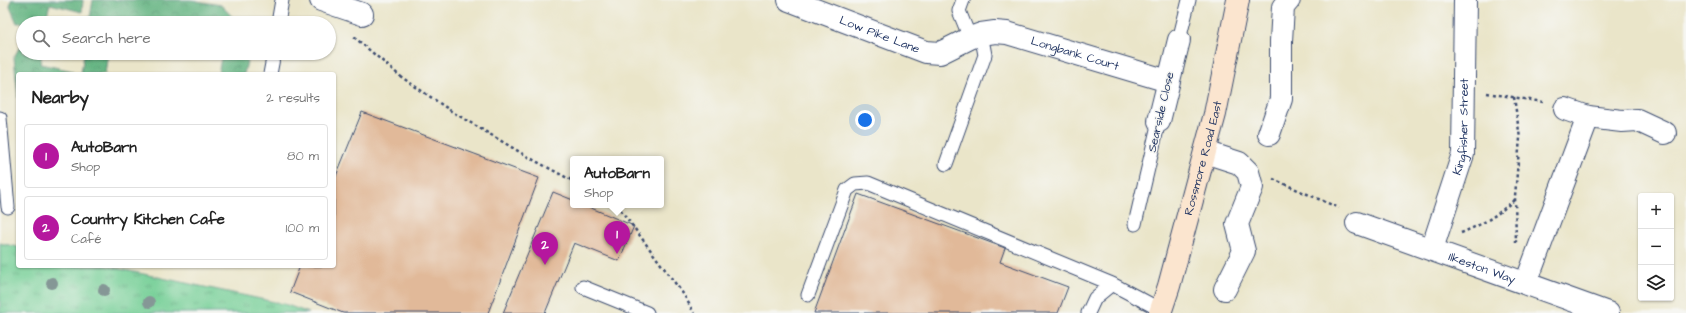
<!DOCTYPE html>
<meta charset="utf-8">
<style>
body{margin:0;font-family:"Architects Daughter",sans-serif;background:#f2f2f2;color:#222}
.controls{position:absolute;right:12px;bottom:12px;display:grid;overflow:hidden;border-radius:4px;box-shadow:0 1px 3px #0004}
.controls button{width:36px;height:36px;display:grid;place-items:center;padding:0;border:0;border-bottom:1px solid #e0e0e0;background:#fff;color:#222;font:20px sans-serif}
.you{position:absolute;left:865px;top:120px;width:14px;height:14px;margin:-10px;border:3px solid #fff;border-radius:50%;background:#1a73e8;box-shadow:0 0 0 6px #1a73e833}
.badge{display:grid;place-items:center;width:26px;height:26px;border-radius:50%;background:#b5179e;color:#fff;font-size:13px;font-weight:700}
.pin{position:absolute;translate:-50% -33px;filter:drop-shadow(0 1px 2px #0008)}
.pin::after{content:'';position:absolute;top:21px;width:14px;height:12px;background:inherit;clip-path:polygon(0 0,100% 0,50% 100%)}
.popup{position:absolute;left:570px;top:156px;width:94px;height:52px;box-sizing:border-box;display:grid;place-content:center;border-radius:4px;background:#fff;filter:drop-shadow(0 1px 3px #0005);font-size:13px;white-space:nowrap;color:#767676}
.popup b{font-size:15px;color:#222}
.popup::after{content:'';position:absolute;left:50%;top:100%;margin-left:-8px;border:8px solid transparent;border-top-color:#fff}
.list{margin:0;padding:0;list-style:none}
h2{display:flex;justify-content:space-between;align-items:center;height:52px;margin:0;padding:0 16px;font-size:17px}
h2 small{font-size:13px;font-weight:400;color:#767676}
.list li{display:grid;grid-template-columns:26px 1fr auto;gap:12px;align-items:center;box-sizing:border-box;height:64px;margin:0 8px 8px;padding:0 8px;border:1px solid #e0e0e0;border-radius:4px}
.list b{display:block;font-size:15px;white-space:nowrap}
.list p{margin:0;font-size:13px;white-space:nowrap;color:#767676}
.list em{font-size:13px;font-style:normal;color:#767676}
.icon{flex:none;width:22px;height:22px;fill:none;stroke:currentColor;stroke-width:2;stroke-linecap:round;stroke-linejoin:round}
.map{position:relative;flex:none;width:1686px;height:313px;overflow:hidden}
.search{position:absolute;background:#fff;box-shadow:0 1px 3px #0004;left:16px;top:16px;width:320px;height:44px;display:flex;align-items:center;gap:10px;box-sizing:border-box;padding:0 14px;border-radius:22px;color:#767676;font-size:15px}
.panel{position:absolute;background:#fff;box-shadow:0 1px 3px #0004;left:16px;top:72px;width:320px;height:196px;border-radius:4px}
.map>svg:first-child{display:block}
.grass{fill:url(#grass-tufts);stroke:#487f7a}
.forest{fill:url(#forest-crowns);stroke:#3e706e}
.building{fill:#e1b999}
.lines{fill:none;stroke-linecap:round;stroke-linejoin:round}
.lane-casing{stroke:#3a4a6e;stroke-width:15}
.street-casing{stroke:#3a4a6e;stroke-width:24}
.secondary-casing{stroke:#3a4a6e;stroke-width:24}
.path{stroke:#3a4a6e;stroke-width:2.5;stroke-dasharray:3 3;stroke-linecap:butt}
.lane{stroke:#fff;stroke-width:13}
.street{stroke:#fff;stroke-width:22}
.secondary{stroke:#fbe5cf;stroke-width:22}
.tree{fill:#859796}
.labels{text-anchor:middle;dominant-baseline:central;stroke-width:3;stroke-linejoin:round;paint-order:stroke}
.street-label{font-size:12px;fill:#1b2f5e;stroke:#f6f6f2}
</style>
<div class="map">
<svg width="1686" height="313" viewBox="0 0 1686 313">
<defs>
<pattern id="grass-tufts" width="24" height="20" patternUnits="userSpaceOnUse"><rect width="24" height="20" fill="#75cf96"/><path d="M3 7l-1-3M5 7V3M7 7l1-3M15 17l-1-3M17 17v-4M19 17l1-3" fill="none" stroke="#5fa87e"/></pattern>
<pattern id="forest-crowns" width="20" height="18" patternUnits="userSpaceOnUse"><rect width="20" height="18" fill="#60b27f"/><path d="M2 6a3 3 0 1 1 6 0M12 15a3 3 0 1 1 6 0" fill="none" stroke="#4e916b"/></pattern>
</defs>
<rect width="100%" height="100%" fill="#f6f6f2"/>
<filter id="ink" filterUnits="userSpaceOnUse"><feTurbulence type="fractalNoise" baseFrequency=".025" numOctaves="2"/><feDisplacementMap in="SourceGraphic" scale="8" xChannelSelector="R" yChannelSelector="G"/><feConvolveMatrix kernelMatrix="1 2 1 2 8 2 1 2 1" color-interpolation-filters="sRGB"/></filter>
<filter id="wash" filterUnits="userSpaceOnUse"><feTurbulence type="fractalNoise" baseFrequency=".012" numOctaves="4" result="noise"/><feDisplacementMap in="SourceGraphic" scale="16" xChannelSelector="R" yChannelSelector="G"/><feGaussianBlur stdDeviation="0.9" result="paint"/><feColorMatrix in="noise" values="0 0 0 0 0 0 0 0 0 0 0 0 0 0 0 0 0 1.4 0 .05"/><feComposite in="paint" operator="in"/></filter>
<g filter="url(#wash)">
<rect width="100%" height="100%" fill="#eae5c9"/>
<path class="grass" d="M0,243L18,247V266H106L284,304L309,313H0Z"/>
<path class="forest" d="M11,0H83L82,12L50,4L45,22L17,23L10,7Z
M93,0H191L221,5L238,23H133L114,20L113,23H89Z
M19,48H23V53H42L40,64L73,71L72,74H18V98L14,57Z
M84,53H108L105,74H81Z
M222,53H249L244,74H218Z"/>
<g id="blocks">
<path class="building" d="M362,112L539,178L488,313H343L290,292L300,266H334V181Z
M553,192L573,200V205H584L634,226L619,261L574,243L545,313H503Z
M858,194L1005,248L1000,262L1068,287L1058,313H814Z"/>
</g>
</g>
<g filter="url(#ink)">
<use href="#blocks" fill-opacity="0" stroke="#3a4a6e" stroke-width="1"/>
<g class="lines">
<defs>
<path id="lane" d="M963,0L959,11L970,38
M278,23L282,0
M1179,40L1189,0
M270,74L274,53
M0,118L8,207
M946,164L985,55L981,34
M1135,224L1159,121
M583,287L647,313
M808,295L847,190L855,184L868,183L1112,284
M1088,313L1095,298L1112,284L1161,310"/>
<g id="street">
<path d="M321,0L362,14"/>
<path id="s1" d="M789,0L926,52L940,53L970,38L981,34L995,32L1007,33L1168,81"/>
<path d="M1565,109L1588,117L1622,121L1637,120L1665,133"/>
<path d="M1159,121L1179,40"/>
<path d="M1269,134L1281,99V41L1283,7L1289,0"/>
<path d="M1205,152L1239,163L1248,172L1252,187L1237,224L1244,251L1225,289"/>
<path id="s2" d="M1357,223L1608,313"/>
<path id="s3" d="M1432,249L1463,154L1465,0"/>
<path d="M1526,283L1588,117"/>
</g>
<g id="secondary">
<path id="s4" d="M1160,313L1169,286L1215,114L1238,0"/>
</g>
</defs>
<use href="#lane" class="lane-casing"/>
<use href="#street" class="street-casing"/>
<use href="#secondary" class="secondary-casing"/>
<path class="path" d="M354,37L400,76L451,111L528,157L573,181
M1487,93L1543,102
M1514,97L1520,138L1515,196L1516,243
M1273,179L1339,208
M617,205L684,295L694,313
M1461,233C1485,223 1495,217 1514,200"/>
<use href="#lane" class="lane"/>
<use href="#street" class="street"/>
<use href="#secondary" class="secondary"/>
</g>
<g class="tree">
<circle cx="52" cy="283" r="6"/>
<circle cx="104" cy="290" r="6"/>
<circle cx="149" cy="302" r="6"/>
</g>
</g>
<g class="labels">
<g class="street-label">
<text stroke="none"><textPath href="#s1" startOffset="97">Low Pike Lane</textPath></text>
<text stroke="none"><textPath href="#s1" startOffset="303">Longbank Court</textPath></text>
<text transform="translate(1161 112) rotate(-77)">Searside Close</text>
<text stroke="none"><textPath href="#s3" startOffset="127">Kingfisher Street</textPath></text>
<text stroke="none"><textPath href="#s4" startOffset="161">Rossmore Road East</textPath></text>
<text stroke="none"><textPath href="#s2" startOffset="133">Ilkeston Way</textPath></text>
</g>
</g>
</svg>
<div class="controls">
<button>+</button>
<button>−</button>
<button><svg class="icon" aria-label="layers" viewBox="0 0 24 24"><path d="M12 4l9 5-9 5-9-5zM3 14l9 5 9-5"/></svg></button>
</div>
<div class="you"></div>
<div class="pin badge" style="left:617px;top:254px">1</div>
<div class="popup"><b>AutoBarn</b>Shop</div>
<div class="pin badge" style="left:545px;top:265px">2</div>
<div class="search"><svg class="icon" aria-label="search" viewBox="0 0 24 24"><circle cx="10" cy="10" r="6"/><path d="M15 15l6 6"/></svg>Search here</div>
<section class="panel">
<h2>Nearby<small>2 results</small></h2>
<ul class="list">
<li><span class="badge">1</span><div><b>AutoBarn</b><p>Shop</p></div><em>80 m</em></li>
<li><span class="badge">2</span><div><b>Country Kitchen Cafe</b><p>Café</p></div><em>100 m</em></li>
</ul>
</section>
</div>
